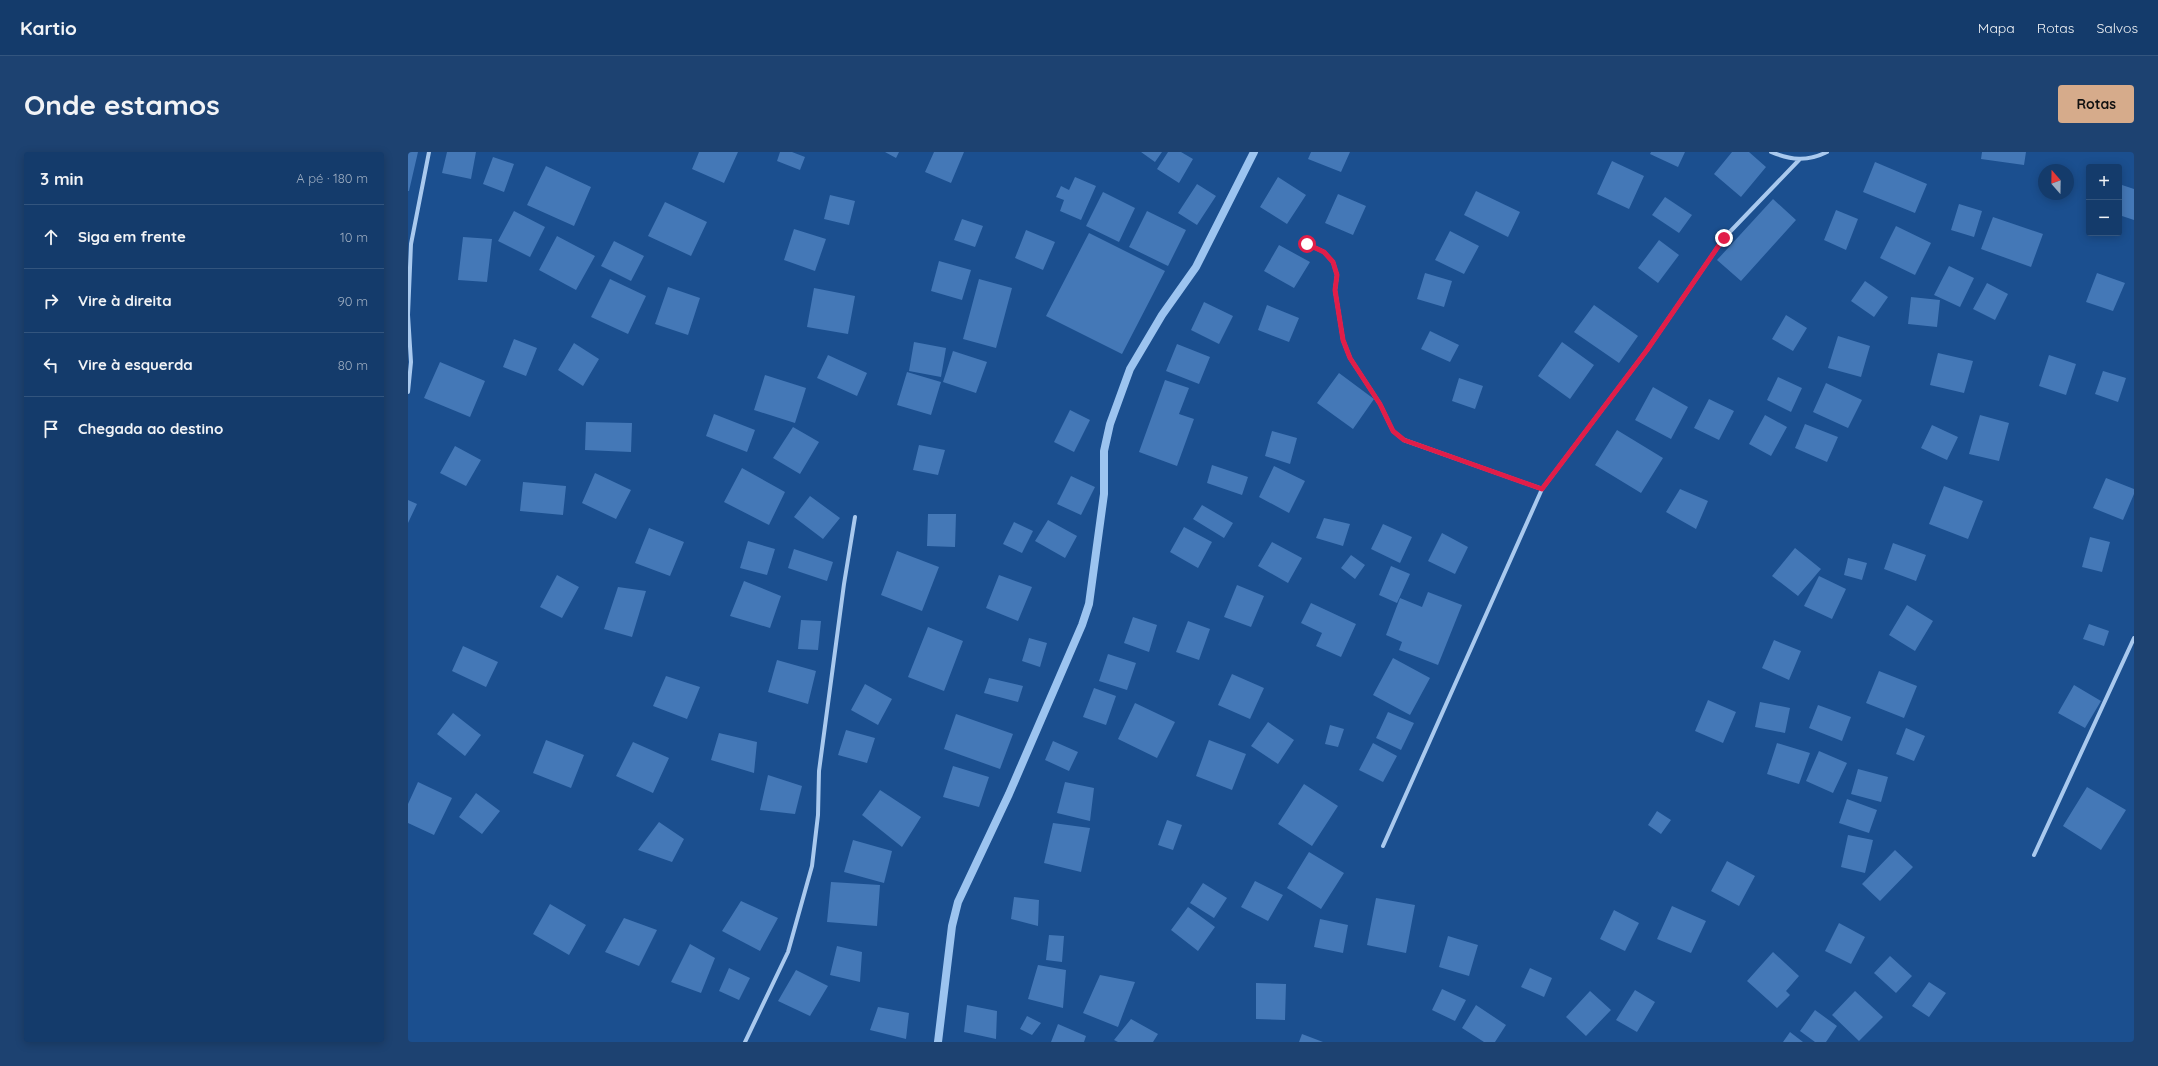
<!DOCTYPE html>
<html lang="pt">
<meta charset="utf-8">
<style>
body{margin:0;font-family:Quicksand,sans-serif;background:#1d4271;color:#f1f3f6}
.controls{position:absolute;right:12px;top:12px;display:grid;overflow:hidden;border-radius:4px;box-shadow:0 2px 10px #0003}
.controls button{width:36px;height:36px;display:grid;place-items:center;padding:0;border:0;border-bottom:1px solid #33557e;background:#143b6b;color:#f1f3f6;font:20px sans-serif}
.compass{position:absolute;left:1630px;top:12px;width:36px;height:36px;border-radius:50%;background:#143b6b;box-shadow:0 2px 10px #0003;rotate:340deg}
.stop{position:absolute;width:12px;height:12px;margin:-9px;border:3px solid #e11d48;border-radius:50%;background:#fff}
.stop.end{background:#e11d48;border-color:#fff;box-shadow:0 1px 4px #0008}
.list{margin:0;padding:0;list-style:none}
h2{display:flex;justify-content:space-between;align-items:center;height:52px;margin:0;padding:0 16px;font-size:17px}
h2 small{font-size:13px;font-weight:400;color:#9dadc1}
.list li{display:grid;grid-template-columns:26px 1fr auto;gap:12px;align-items:center;box-sizing:border-box;height:64px;padding:0 16px;border-top:1px solid #33557e}
.list b{display:block;font-size:15px;white-space:nowrap}
.list em{font-size:13px;font-style:normal;color:#9dadc1}
.icon{flex:none;width:22px;height:22px;fill:none;stroke:currentColor;stroke-width:2;stroke-linecap:round;stroke-linejoin:round}
.map{position:relative;flex:none;width:1726px;height:890px;overflow:hidden;border-radius:4px}
header{display:flex;align-items:center;gap:24px;box-sizing:border-box;height:56px;padding:0 20px;background:#143b6b;border-bottom:1px solid #33557e}
header strong{font-size:19px}
nav{display:flex;gap:22px;margin-inline-start:auto;font-size:14px}
.intro{display:flex;align-items:center;justify-content:space-between;box-sizing:border-box;height:96px;padding:0 24px}
h1{margin:0;font-size:28px}
.button{padding:10px 18px;border-radius:4px;background:#d6ab8b;color:#111;font-size:14px;font-weight:700}
main{display:flex;gap:24px;padding:0 24px}
aside{flex:1;background:#143b6b;border-radius:4px;box-shadow:0 2px 10px #0003}
.map>svg:first-child{display:block}
.lines{fill:none;stroke-linecap:round;stroke-linejoin:round}
.stream{stroke:#9cc4f0;stroke-width:8}
.building{fill:#4478b7}
.minor{stroke:#a9c9ee;stroke-width:4}
.route{stroke:#e11d48;stroke-width:5}
</style>
<header>
<strong>Kartio</strong>
<nav><a>Mapa</a><a>Rotas</a><a>Salvos</a></nav>
</header>
<div class="intro"><h1>Onde estamos</h1><a class="button">Rotas</a></div>
<main>
<aside>
<h2>3 min<small>A pé · 180 m</small></h2>
<ul class="list">
<li><svg class="icon" aria-label="ahead" viewBox="0 0 24 24"><path d="M12 20V5M6 11l6-6 6 6"/></svg><div><b>Siga em frente</b></div><em>10 m</em></li>
<li><svg class="icon" aria-label="right" viewBox="0 0 24 24"><path d="M7 20v-9h11M14 6l5 5-5 5"/></svg><div><b>Vire à direita</b></div><em>90 m</em></li>
<li><svg class="icon" aria-label="left" viewBox="0 0 24 24"><path d="M17 20v-9H6M10 6l-5 5 5 5"/></svg><div><b>Vire à esquerda</b></div><em>80 m</em></li>
<li><svg class="icon" aria-label="arrive" viewBox="0 0 24 24"><path d="M6 21V4h12l-3 4 3 4H6"/></svg><div><b>Chegada ao destino</b></div></li>
</ul>
</aside>
<div class="map">
<svg width="1726" height="890" viewBox="0 0 1726 890">
<rect width="100%" height="100%" fill="#1b4f8f"/>
<g class="lines">
<path class="stream" d="M530,890L544,774L550,750L601,642L674,473L681,452L696,342V299L702,272L722,217L754,163L788,115L846,0"/>
</g>
<path class="building" d="M0,0H10L1,39H0Z
M39,0H68L63,27L34,21Z
M291,0H330L316,31L284,17Z
M372,0H384L397,5L392,18L369,9Z
M477,0H491L488,6Z
M526,0H556L543,31L517,20Z
M733,0H754L747,10Z
M760,0H773L785,7L771,31L749,17Z
M903,0H942L933,20L900,7Z
M1243,0H1277L1270,15L1242,2Z
M1324,0H1341L1358,15L1333,45L1306,22Z
M1574,0H1618L1616,13L1573,7Z
M85,5L106,12L96,40L75,32Z
M1204,9L1236,24L1221,57L1189,42Z
M1467,10L1519,32L1507,61L1455,40Z
M138,14L183,35L166,74L119,53Z
M667,25L688,34L673,68L652,59L656,48L648,45L653,34L661,38Z
M870,25L898,43L879,72L852,55Z
M789,32L808,44L789,73L770,61Z
M1711,32L1726,37V68L1711,63Z
M1068,39L1112,60L1100,85L1056,63Z
M695,40L727,56L711,90L678,74Z
M930,42L958,54L945,83L917,71Z
M422,43L447,49L441,73L416,67Z
M1257,45L1284,63L1271,81L1244,63Z
M1365,47L1388,68L1333,129L1309,108Z
M257,50L299,70L283,104L240,84Z
M1551,52L1574,59L1566,85L1543,78Z
M1428,58L1450,67L1438,98L1416,88Z
M106,59L137,75L122,105L90,89Z
M739,59L778,78L760,114L721,95Z
M1585,65L1635,82L1623,115L1573,97Z
M554,67L575,74L567,95L546,88Z
M1488,74L1523,91L1507,123L1472,106Z
M386,77L418,87L407,119L376,108Z
M618,78L647,90L635,118L607,106Z
M1042,79L1071,94L1056,122L1027,108Z
M681,81L757,119L714,202L638,164Z
M149,84L187,104L168,138L131,118Z
M55,85L84,87L79,130L50,128Z
M1251,88L1271,103L1250,131L1230,116Z
M206,89L236,104L223,129L193,114Z
M871,93L902,110L886,136L856,119Z
M531,109L563,118L554,148L523,139Z
M1541,114L1566,126L1552,155L1526,143Z
M1017,121L1044,129L1036,155L1009,147Z
M1689,121L1717,131L1705,159L1678,150Z
M202,127L238,144L220,182L183,165Z
M571,127L604,136L588,196L555,187Z
M1457,129L1480,145L1466,165L1443,149Z
M1579,131L1600,142L1587,168L1565,157Z
M260,135L292,146L280,183L247,172Z
M406,136L447,144L440,182L399,175Z
M1503,145L1532,148L1529,175L1500,172Z
M796,150L825,164L811,192L783,178Z
M859,153L891,166L881,190L850,178Z
M1186,153L1230,184L1211,211L1166,180Z
M1378,163L1399,176L1385,199L1364,187Z
M1022,179L1051,193L1042,210L1013,197Z
M1430,184L1462,194L1453,225L1420,216Z
M106,187L129,196L118,224L95,215Z
M506,190L538,196L533,225L501,219Z
M1154,190L1186,213L1162,247L1130,224Z
M166,191L191,207L175,234L150,218Z
M769,192L802,205L791,232L758,219Z
M545,199L579,210L568,241L535,230Z
M1530,201L1565,209L1556,241L1522,233Z
M420,203L459,221L449,244L409,226Z
M1641,203L1668,212L1658,243L1631,234Z
M32,210L77,229L62,265L16,246Z
M1695,219L1718,226L1710,250L1687,242Z
M499,220L533,230L523,263L489,253Z
M931,221L966,247L945,277L909,251Z
M357,223L398,236L387,271L346,258Z
M1370,225L1394,236L1383,260L1359,248Z
M1051,226L1075,234L1067,257L1044,249Z
M757,228L781,236L771,262L786,267L769,314L731,300Z
M1418,231L1454,248L1440,276L1405,260Z
M1245,235L1280,255L1263,287L1227,268Z
M1301,247L1326,259L1311,288L1286,276Z
M662,258L682,268L666,300L646,290Z
M306,262L347,278L339,300L298,284Z
M1357,263L1379,275L1363,304L1341,292Z
M1572,263L1601,271L1591,309L1561,302Z
M178,270L224,271L223,300L177,298Z
M1397,272L1430,285L1419,310L1387,296Z
M1524,273L1550,285L1539,308L1513,296Z
M385,275L411,290L392,322L365,306Z
M1209,278L1255,306L1233,341L1187,313Z
M864,279L889,286L882,312L857,304Z
M511,293L537,298L530,323L505,318Z
M47,294L73,308L58,334L32,321Z
M804,313L840,325L834,343L799,331Z
M866,314L897,329L881,361L851,345Z
M334,316L377,340L361,373L316,350Z
M187,321L223,338L208,367L174,351Z
M663,324L687,335L673,363L649,352Z
M1698,326L1726,337V342L1715,368L1685,356Z
M115,330L158,334L155,363L112,359Z
M1536,334L1575,349L1560,387L1521,372Z
M1272,337L1300,349L1288,377L1258,360Z
M402,344L432,366L415,387L386,365Z
M0,348L9,352L0,371Z
M794,353L825,371L816,386L785,367Z
M520,362H548L547,395L519,394Z
M916,366L942,372L935,394L908,386Z
M640,368L669,384L657,406L627,389Z
M606,370L625,379L614,401L595,392Z
M975,372L1004,385L992,411L963,397Z
M776,375L804,390L790,416L762,400Z
M241,376L276,390L262,424L227,411Z
M1034,381L1060,395L1047,422L1020,409Z
M1682,385L1702,390L1694,420L1674,415Z
M340,389L367,397L359,423L332,416Z
M864,390L894,406L880,431L850,414Z
M1485,391L1518,403L1508,429L1476,417Z
M1387,396L1413,417L1390,444L1364,424Z
M386,397L425,410L419,429L380,416Z
M489,399L531,415L514,459L473,443Z
M943,403L957,413L947,427L933,416Z
M1440,406L1459,411L1454,428L1436,423Z
M983,414L1002,422L989,451L971,443Z
M149,423L171,435L154,466L132,455Z
M591,423L624,435L610,469L578,456Z
M1411,424L1438,437L1424,467L1396,454Z
M336,429L373,444L362,476L322,464Z
M829,433L856,444L843,475L816,465Z
M210,435L238,439L224,485L196,477Z
M1020,440L1054,453L1030,513L991,498L994,490L978,483L992,446L1014,455Z
M903,451L948,472L933,505L908,494L914,481L893,471Z
M1499,453L1525,469L1507,499L1481,483Z
M725,465L749,473L741,500L716,491Z
M393,468L413,469L410,498L390,497Z
M780,469L802,477L791,508L768,500Z
M1681,472L1701,479L1696,494L1675,487Z
M520,475L555,489L536,539L500,525Z
M621,486L639,491L632,515L614,509Z
M1366,488L1393,499L1381,528L1354,516Z
M55,494L90,510L78,535L44,519Z
M700,502L728,511L719,538L691,529Z
M985,506L1022,526L1002,563L965,543Z
M369,508L408,519L400,552L360,540Z
M1471,519L1509,534L1496,566L1458,551Z
M824,522L856,536L842,567L810,553Z
M258,524L292,535L279,567L245,554Z
M581,526L615,534L610,550L576,541Z
M457,532L484,547L470,573L443,558Z
M1666,533L1693,549L1677,576L1650,561Z
M686,536L708,544L698,573L675,565Z
M1300,548L1328,560L1315,591L1287,579Z
M1352,550L1382,556L1377,581L1347,575Z
M727,551L767,570L749,606L710,587Z
M1410,553L1443,565L1434,589L1401,576Z
M980,560L1006,571L993,598L968,586Z
M45,561L73,583L57,604L29,582Z
M548,562L605,582L592,617L536,597Z
M860,570L886,588L870,612L843,594Z
M922,573L936,577L930,595L917,592Z
M1498,576L1517,584L1506,609L1488,602Z
M438,578L467,586L459,611L430,603Z
M311,581L349,590L346,621L303,608Z
M138,588L176,603L163,636L125,621Z
M801,588L838,602L824,638L788,624Z
M645,589L670,600L661,619L637,608Z
M225,590L261,606L245,641L208,624Z
M965,591L989,604L975,630L951,618Z
M1369,591L1402,601L1391,632L1359,622Z
M1411,599L1439,611L1425,641L1398,629Z
M545,614L581,625L571,655L535,645Z
M1450,617L1480,625L1473,650L1443,642Z
M360,623L394,634L387,662L352,658Z
M10,630L44,646L26,683L0,671V652Z
M657,630L686,636L682,669L649,661Z
M896,632L930,654L904,694L870,672Z
M1679,635L1718,658L1693,698L1655,674Z
M472,638L513,665L494,695L454,663Z
M68,641L92,659L74,682L51,665Z
M1439,647L1469,658L1461,681L1431,671Z
M1249,659L1263,668L1253,682L1240,673Z
M759,668L774,673L765,698L750,693Z
M251,670L276,687L264,710L230,698Z
M645,671L682,676L673,720L636,711Z
M1440,683L1465,688L1457,721L1433,715Z
M445,688L484,699L476,731L436,720Z
M1487,698L1505,715L1472,749L1454,732Z
M901,700L936,721L913,757L879,736Z
M1319,709L1347,724L1331,754L1303,739Z
M847,729L875,743L860,769L833,755Z
M423,730L472,733L469,774L419,770Z
M795,731L819,746L806,766L782,751Z
M606,745L631,748L630,774L603,767Z
M968,746L1007,753L998,801L959,793Z
M333,749L370,766L352,799L314,779Z
M142,752L178,773L161,803L125,782Z
M1264,754L1298,769L1283,801L1249,787Z
M780,755L807,775L790,799L763,778Z
M1206,758L1231,771L1217,799L1192,787Z
M216,766L249,778L231,814L197,800Z
M912,767L940,773L935,801L906,795Z
M1431,771L1457,785L1443,812L1417,799Z
M641,783L656,784L654,810L638,808Z
M1040,784L1070,793L1061,824L1031,815Z
M282,792L307,806L293,841L263,830Z
M429,794L454,800L452,830L422,823Z
M1365,800L1391,824L1378,839L1382,843L1369,856L1339,829Z
M1482,804L1504,824L1488,841L1466,821Z
M630,813L658,818L655,856L620,847Z
M321,816L342,826L331,848L311,839Z
M1122,816L1144,826L1136,845L1113,835Z
M388,818L420,834L402,864L370,849Z
M692,823L727,830L710,875L675,861Z
M1521,830L1538,841L1521,865L1504,854Z
M848,831L878,832L877,868L848,867Z
M1034,837L1058,848L1047,869L1024,858Z
M1227,838L1247,850L1229,880L1208,868Z
M1182,839L1203,858L1178,884L1158,865Z
M1447,839L1475,865L1451,889L1424,863Z
M559,853L589,859L588,887L556,880Z
M1068,853L1098,873L1087,890H1076L1054,876Z
M470,855L501,861L498,887L462,878Z
M1407,858L1429,874L1418,890H1407L1392,879Z
M619,864L633,871L624,883L612,877Z
M723,867L750,882L745,890H710L706,888Z
M650,872L678,884L676,890H643Z
M1382,880L1395,890H1375Z
M894,882L915,890H891Z"/>
<g class="lines">
<path class="minor" d="M1363,0C1383,8 1399,10 1419,0
M899,92L916,100L925,110L929,123L927,138L935,188L942,206L972,252L985,279L996,288L1134,337
M0,240L3,210L0,163L3,92L21,0
M975,694L1134,337L1239,198L1316,86L1391,8
M1626,703L1726,486
M337,890L380,800L404,714L410,663L411,619L436,432L447,365"/>
</g>
<g class="lines">
<path class="route" d="M899,92L916,100L925,110L929,123L927,138L935,188L942,206L972,252L985,279L996,288L1134,337L1239,198L1316,86"/>
</g>
</svg>
<div class="controls">
<button>+</button>
<button>−</button>
</div>
<svg class="compass" viewBox="-18 -18 36 36"><path d="M0-13l5 13h-10z" fill="#e53935"/><path d="M0 13l5-13h-10z" fill="#9dadc1"/></svg>
<div class="stop" style="left:899px;top:92px"></div>
<div class="stop end" style="left:1316px;top:86px"></div>
</div>
</main>
